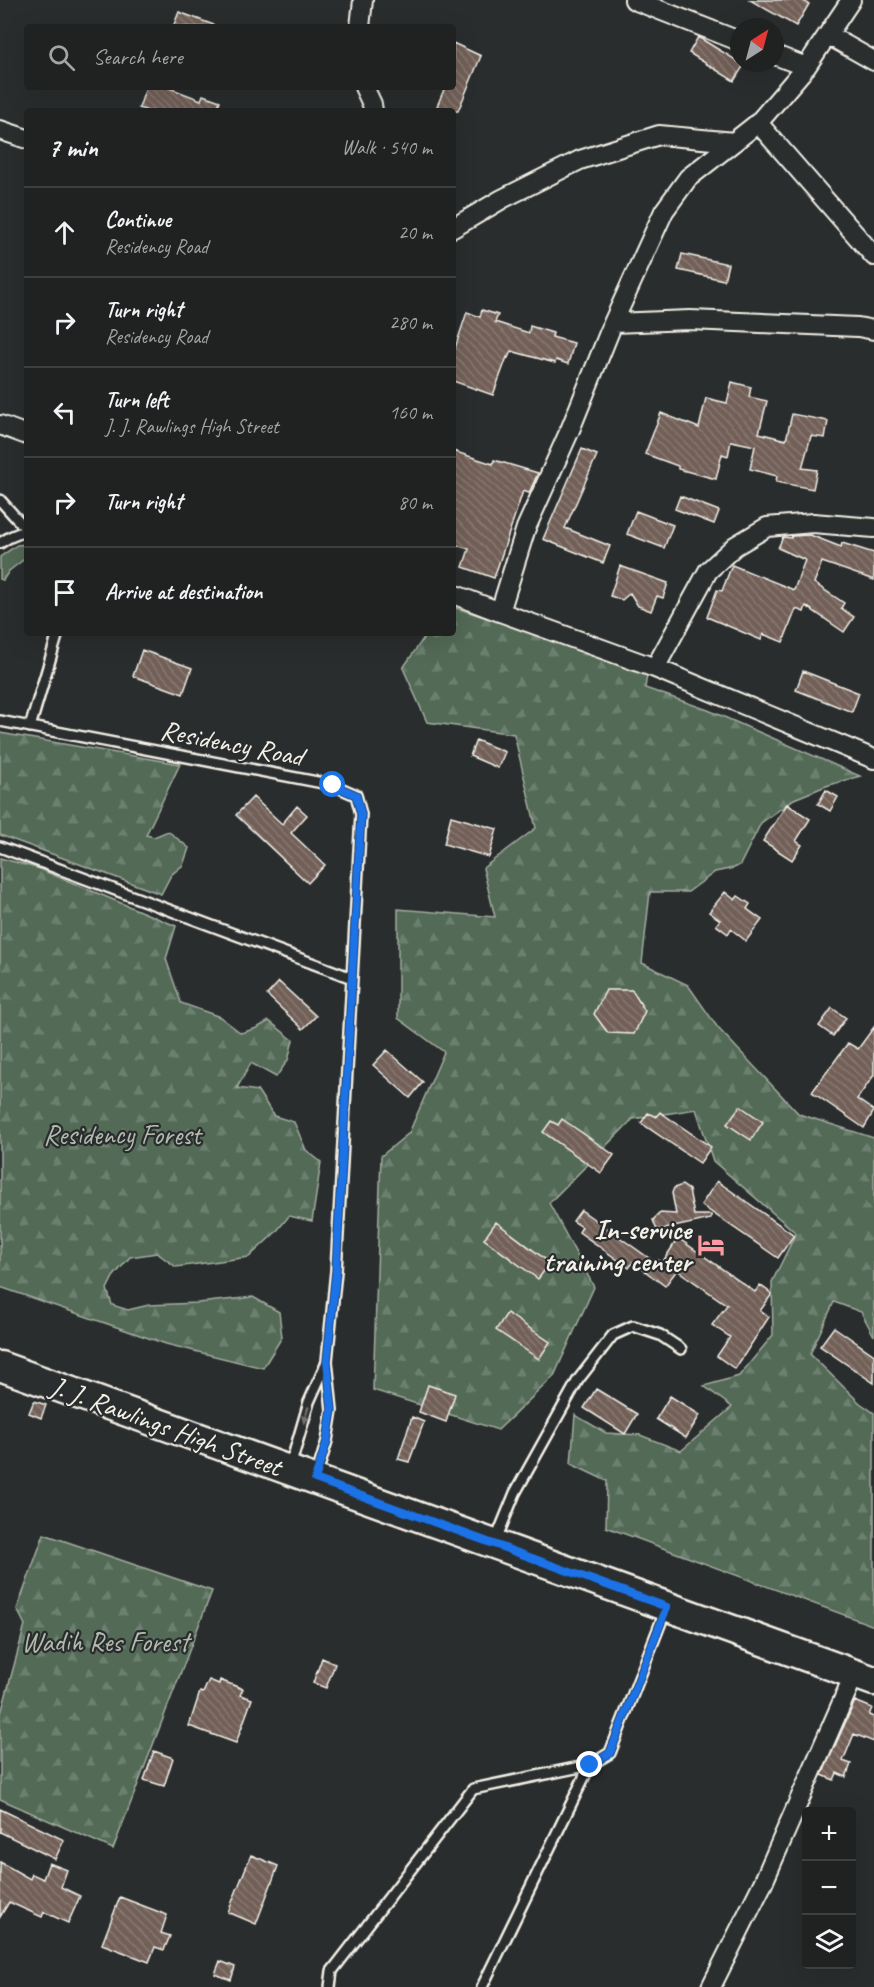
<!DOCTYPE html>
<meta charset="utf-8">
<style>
body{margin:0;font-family:Caveat,sans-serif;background:#282a2a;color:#f1f3f6}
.controls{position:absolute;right:18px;bottom:18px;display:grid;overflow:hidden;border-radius:6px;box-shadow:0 6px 24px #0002}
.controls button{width:54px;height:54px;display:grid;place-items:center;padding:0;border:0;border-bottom:2px solid #3d3f40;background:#202222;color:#f1f3f6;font:30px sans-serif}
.compass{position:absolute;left:730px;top:18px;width:54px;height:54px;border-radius:50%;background:#202222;box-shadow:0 6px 24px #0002;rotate:36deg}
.stop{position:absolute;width:18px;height:18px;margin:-14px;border:4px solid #1a73e8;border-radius:50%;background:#fff}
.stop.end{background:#1a73e8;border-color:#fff;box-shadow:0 2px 6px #0008}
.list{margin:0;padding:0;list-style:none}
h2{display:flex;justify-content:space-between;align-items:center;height:78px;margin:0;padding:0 24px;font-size:26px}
h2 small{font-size:20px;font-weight:400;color:#a2a4a5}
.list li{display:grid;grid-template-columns:39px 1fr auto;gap:18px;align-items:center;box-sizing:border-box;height:90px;padding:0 24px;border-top:2px solid #3d3f40}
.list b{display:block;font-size:22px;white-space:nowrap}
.list p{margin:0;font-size:20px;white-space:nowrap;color:#a2a4a5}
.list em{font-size:20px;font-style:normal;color:#a2a4a5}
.icon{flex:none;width:33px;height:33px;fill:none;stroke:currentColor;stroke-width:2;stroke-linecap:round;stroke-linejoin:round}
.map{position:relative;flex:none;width:874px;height:1987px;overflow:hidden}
.search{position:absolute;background:#202222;box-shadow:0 6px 24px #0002;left:24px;top:24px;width:432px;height:66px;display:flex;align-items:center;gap:15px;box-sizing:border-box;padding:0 21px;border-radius:6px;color:#a2a4a5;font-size:22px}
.panel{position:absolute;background:#202222;box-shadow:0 6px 24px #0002;left:24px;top:108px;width:432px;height:528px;border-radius:6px}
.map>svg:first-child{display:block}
.grass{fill:url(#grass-tufts);stroke:#a3aea0;stroke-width:1.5}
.forest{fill:url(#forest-firs);stroke:#a3aea0;stroke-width:1.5}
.building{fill:url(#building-back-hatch);stroke:#f4f1e8;stroke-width:1.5}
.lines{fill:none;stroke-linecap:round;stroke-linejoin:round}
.service-casing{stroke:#f4f1e8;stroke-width:14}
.minor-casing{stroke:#f4f1e8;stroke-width:22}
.primary-casing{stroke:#f4f1e8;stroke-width:33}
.service{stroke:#2a2d2e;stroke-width:9}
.minor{stroke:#2a2d2e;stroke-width:18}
.primary{stroke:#2a2d2e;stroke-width:28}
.oneway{fill:#71726f}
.route{stroke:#1a73e8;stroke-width:8}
.labels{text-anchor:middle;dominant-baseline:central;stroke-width:4.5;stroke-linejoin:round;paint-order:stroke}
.street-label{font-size:28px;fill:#f4f1e8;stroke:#2a2d2e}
.park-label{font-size:28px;fill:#b3bbae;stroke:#2a2d2e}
.poi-label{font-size:28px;font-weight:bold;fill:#f4f1e8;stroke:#2a2d2e;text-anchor:end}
</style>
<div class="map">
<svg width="874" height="1987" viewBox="0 0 874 1987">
<defs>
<pattern id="grass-tufts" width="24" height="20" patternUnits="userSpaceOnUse" patternTransform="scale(1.5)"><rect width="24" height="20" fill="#526a57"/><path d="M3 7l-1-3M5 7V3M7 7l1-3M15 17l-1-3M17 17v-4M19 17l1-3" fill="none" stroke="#6c806f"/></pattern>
<pattern id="forest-firs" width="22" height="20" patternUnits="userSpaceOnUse" patternTransform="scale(1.5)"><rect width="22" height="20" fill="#526a57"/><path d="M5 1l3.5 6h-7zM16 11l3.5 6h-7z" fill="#6c806f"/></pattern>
<pattern id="building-back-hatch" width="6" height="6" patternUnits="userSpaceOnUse" patternTransform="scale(1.5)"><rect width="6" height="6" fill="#726159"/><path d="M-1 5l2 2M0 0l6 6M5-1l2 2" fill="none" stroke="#877871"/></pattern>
</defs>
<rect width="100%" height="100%" fill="#2a2d2e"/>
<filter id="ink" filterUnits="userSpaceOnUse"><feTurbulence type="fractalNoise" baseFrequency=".0167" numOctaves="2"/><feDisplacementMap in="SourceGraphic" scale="12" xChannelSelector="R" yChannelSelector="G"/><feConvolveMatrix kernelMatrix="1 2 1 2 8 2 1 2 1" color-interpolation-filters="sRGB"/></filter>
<g filter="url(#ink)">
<path class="grass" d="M27,544V557L9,571L3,580L0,579V557L17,545Z"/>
<path class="forest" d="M453,607L589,651L647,675L645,688L708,710L860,776L826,786L794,799L761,823L740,865L734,868L715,872L688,892H650L642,963L688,985L718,1028L799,1114L874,1138V1336L861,1312L834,1302L810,1354L860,1403L874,1413V1626L606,1527L607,1481L571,1464L575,1415L606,1433L640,1435L681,1451L732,1407L704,1386L739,1376L773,1335L772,1282L796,1233L713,1161L696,1109L633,1119L549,1203L594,1287L554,1376L498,1430L373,1390L381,1156L409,1133L444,1052L398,1018V909L495,917L483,868L536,828L514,734L427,722L403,668L427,633H453Z
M0,733L180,764L146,835L154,837L168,831L189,848L183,865L171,875L161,894L0,835Z
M0,858L37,868L176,926L166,959L181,1003L220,1017L241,1033L257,1028L269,1021L293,1040L288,1060L276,1077L251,1063L237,1088L258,1091L274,1116L294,1122L306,1150L321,1162L312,1221L289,1216L276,1232L249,1257L176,1267L157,1253L130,1257L113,1277L107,1289L112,1305L128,1310L149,1305L198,1303L253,1297L279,1312L282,1337L263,1368L166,1344L0,1287Z
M44,1534L212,1591L113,1849L0,1799V1717L25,1625L17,1609Z"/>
<path class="building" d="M750,0H802L809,4L796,26Z
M179,12L214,25V27H173Z
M698,37L744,65L734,81L689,53Z
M453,43L481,56L458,111H435L445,87H453Z
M146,87H167L201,100L203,95L220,101L218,106L228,111H147L139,108Z
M682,254L728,264L724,280L678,270Z
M482,310L498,315L495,322L529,333L530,326L553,333L552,337L574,343L568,364L556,360L555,363L511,351L508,358L507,357L493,395L453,381V354L467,312L480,317Z
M732,382L751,387L749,397L767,401L759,433L786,440L792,414L828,421L825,438L811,436L802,468L817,470L813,489L776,482L777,476L750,469L755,446L731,441L728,456L722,454L716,479L678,469V466L645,454L661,413L699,428L706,398L727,403Z
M582,449L597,455L565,528L610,546L603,563L543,539Z
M453,451L493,464L494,460L538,473L529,493L523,491L494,578L463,567L469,549L453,544Z
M680,496L719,511L714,524L675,509Z
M636,511L673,525L664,548L627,534Z
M810,535L841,547L842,543L874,553V580L822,562L814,583L844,603L841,608L854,617L844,632L806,606L804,612L796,609L783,642L763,634L761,640L707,617L717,590L722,591L732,565L794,590L805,560L778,548L783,537L791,538L792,536Z
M620,566L668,583L663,598L657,596L651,611L638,606L630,593L622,600L610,596Z
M142,650L192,668L183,694L133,676Z
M803,671L859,693L852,712L796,690Z
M476,740L505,752L498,768L470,756Z
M826,790L838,797L830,811L818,804Z
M253,797L282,824L297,806L307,815L291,833L325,865L308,883L236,815Z
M787,804L810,819L796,841L802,845L792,860L763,841Z
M451,816L497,829L489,857L444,844Z
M725,892L735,900L738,896L750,904L747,909L762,920L746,941L731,929L728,934L716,925L720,920L709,912Z
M279,982L316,1016L303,1029L267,995Z
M606,990H632L645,1011L634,1034L608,1033L594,1014Z
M832,1008L846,1018L833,1036L819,1026Z
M874,1027V1075L857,1099L874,1111L864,1128L812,1092L848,1043L858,1049Z
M387,1050L423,1082L410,1098L373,1065Z
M740,1106L763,1122L751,1140L727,1124Z
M660,1112L711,1147L700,1163L641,1123L648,1113L656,1117Z
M562,1119L614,1155L601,1173L543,1132L551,1121L558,1125Z
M717,1181L794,1235L778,1258L701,1205Z
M682,1185L689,1190L694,1215H711V1219L660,1230L656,1228L653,1220L660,1213L676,1214L672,1193L674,1188Z
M581,1210L656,1263L658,1260L662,1263L678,1238L755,1292L760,1285L772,1294L760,1311L769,1317L735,1369L717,1356L730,1337L712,1325L727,1305L677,1270L665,1286L633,1262L629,1268L579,1232L582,1227L573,1221Z
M496,1222L550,1263L538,1279L484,1239Z
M507,1313L550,1342L539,1359L496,1330Z
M834,1327L874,1355V1383L820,1346Z
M428,1385L455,1394L446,1422L419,1412Z
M596,1389L637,1414L625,1434L584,1408Z
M670,1396L700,1415L686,1438L656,1419Z
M34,1401L46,1405L41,1418L29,1413Z
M412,1417L424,1422L409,1462L398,1459Z
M322,1658L335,1664L326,1688L313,1683Z
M209,1680L219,1684L220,1680L243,1689L240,1695L252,1699L236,1743L189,1726L200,1692L203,1693Z
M855,1701L872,1708L869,1715L874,1717V1742L854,1734L843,1761L851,1764L846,1777L837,1773L834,1780L822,1775Z
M154,1751L173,1758L164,1786L144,1780Z
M0,1809L64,1840L55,1859L0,1832Z
M251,1855L278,1866L256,1924L228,1912Z
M0,1862L30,1879L32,1874L43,1879L49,1863L67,1870L61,1887L80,1896L68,1923L44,1912L42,1917L9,1902L0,1917Z
M120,1897L167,1915L161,1933L170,1936L164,1950L155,1947L149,1962L102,1944Z
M220,1961L235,1967L231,1980L215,1974Z"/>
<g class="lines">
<defs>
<path id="service" d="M0,500L27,530
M0,543L10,537L27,530
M0,721L333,785L356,795L361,814L336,1271L327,1361L332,1410L327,1441L316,1477
M30,727L58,633
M0,847L352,978
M290,1467L309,1402L326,1364
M495,1542L515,1493L578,1380L613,1335L633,1326L660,1335L681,1349
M330,1987L332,1971L473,1789L590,1765L610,1753L666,1609
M482,1987L590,1765"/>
<path id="minor" d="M634,0L739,41
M360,27L363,0
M828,35L874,61
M775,55L806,67
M364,87L372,104L373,111
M758,123L874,256
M0,130L27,139
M453,228L502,199L580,160L659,135L734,142
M613,323L690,320L858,327L874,330
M0,425L27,435
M453,594L500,612L526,528L570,430L613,323L664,211L688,178L758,123L806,67L851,0
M500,612L655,668L874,759
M655,668L708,571L735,546L767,527L813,523L874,528
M711,1987L763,1883L854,1675"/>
<path id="primary" d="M0,1366L874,1681"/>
</defs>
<use href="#service" class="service-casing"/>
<use href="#minor" class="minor-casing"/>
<use href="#primary" class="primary-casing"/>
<use href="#service" class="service"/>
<use href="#minor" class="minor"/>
<use href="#primary" class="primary"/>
</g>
<defs><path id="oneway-solid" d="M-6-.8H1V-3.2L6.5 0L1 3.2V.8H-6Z" transform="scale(1.5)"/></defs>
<use class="oneway" href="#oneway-solid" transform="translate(306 1415) rotate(106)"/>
</g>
<g class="lines" filter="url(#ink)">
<path class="route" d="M333,785L356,795L361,814L336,1271L327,1361L332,1410L327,1441L315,1479L667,1607L610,1753L590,1765"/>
</g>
<defs>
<symbol id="hotel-bare" viewBox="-9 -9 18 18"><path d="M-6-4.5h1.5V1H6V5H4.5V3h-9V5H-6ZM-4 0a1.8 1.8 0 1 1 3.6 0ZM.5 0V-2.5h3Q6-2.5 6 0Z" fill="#ff9aa2" stroke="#2a2d2e" stroke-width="2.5" paint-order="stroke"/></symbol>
</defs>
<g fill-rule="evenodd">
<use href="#hotel-bare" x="692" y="1226" width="38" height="38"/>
</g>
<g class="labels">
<g class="street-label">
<text transform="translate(232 743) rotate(11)">Residency Road</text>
<text transform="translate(166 1426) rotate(20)">J. J. Rawlings High Street</text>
</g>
<g class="park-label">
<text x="122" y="1134">Residency Forest</text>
<text x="105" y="1641">Wadih Res Forest</text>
</g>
<g class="poi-label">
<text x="691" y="1229">In-service<tspan x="691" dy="32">training center</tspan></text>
</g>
</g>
</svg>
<div class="controls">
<button>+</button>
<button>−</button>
<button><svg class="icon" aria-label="layers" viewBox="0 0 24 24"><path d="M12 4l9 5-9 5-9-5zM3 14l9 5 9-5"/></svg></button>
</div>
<svg class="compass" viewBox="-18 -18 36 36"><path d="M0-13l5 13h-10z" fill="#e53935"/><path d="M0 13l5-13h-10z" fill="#a2a4a5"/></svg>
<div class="stop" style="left:333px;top:785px"></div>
<div class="stop end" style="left:590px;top:1765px"></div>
<div class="search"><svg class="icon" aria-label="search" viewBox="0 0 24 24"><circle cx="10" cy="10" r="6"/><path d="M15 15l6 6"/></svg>Search here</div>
<section class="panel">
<h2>7 min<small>Walk · 540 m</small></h2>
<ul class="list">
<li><svg class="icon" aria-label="ahead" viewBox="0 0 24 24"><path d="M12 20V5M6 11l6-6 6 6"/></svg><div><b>Continue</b><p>Residency Road</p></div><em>20 m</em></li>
<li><svg class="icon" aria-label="right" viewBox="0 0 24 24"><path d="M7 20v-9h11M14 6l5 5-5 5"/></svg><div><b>Turn right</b><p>Residency Road</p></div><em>280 m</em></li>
<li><svg class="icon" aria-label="left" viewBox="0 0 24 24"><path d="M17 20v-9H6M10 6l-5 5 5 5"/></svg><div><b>Turn left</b><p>J. J. Rawlings High Street</p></div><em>160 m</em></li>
<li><svg class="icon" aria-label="right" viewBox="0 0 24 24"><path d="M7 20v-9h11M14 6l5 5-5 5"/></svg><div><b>Turn right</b></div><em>80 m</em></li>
<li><svg class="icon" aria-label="arrive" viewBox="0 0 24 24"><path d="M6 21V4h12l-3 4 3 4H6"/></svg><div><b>Arrive at destination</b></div></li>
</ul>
</section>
</div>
